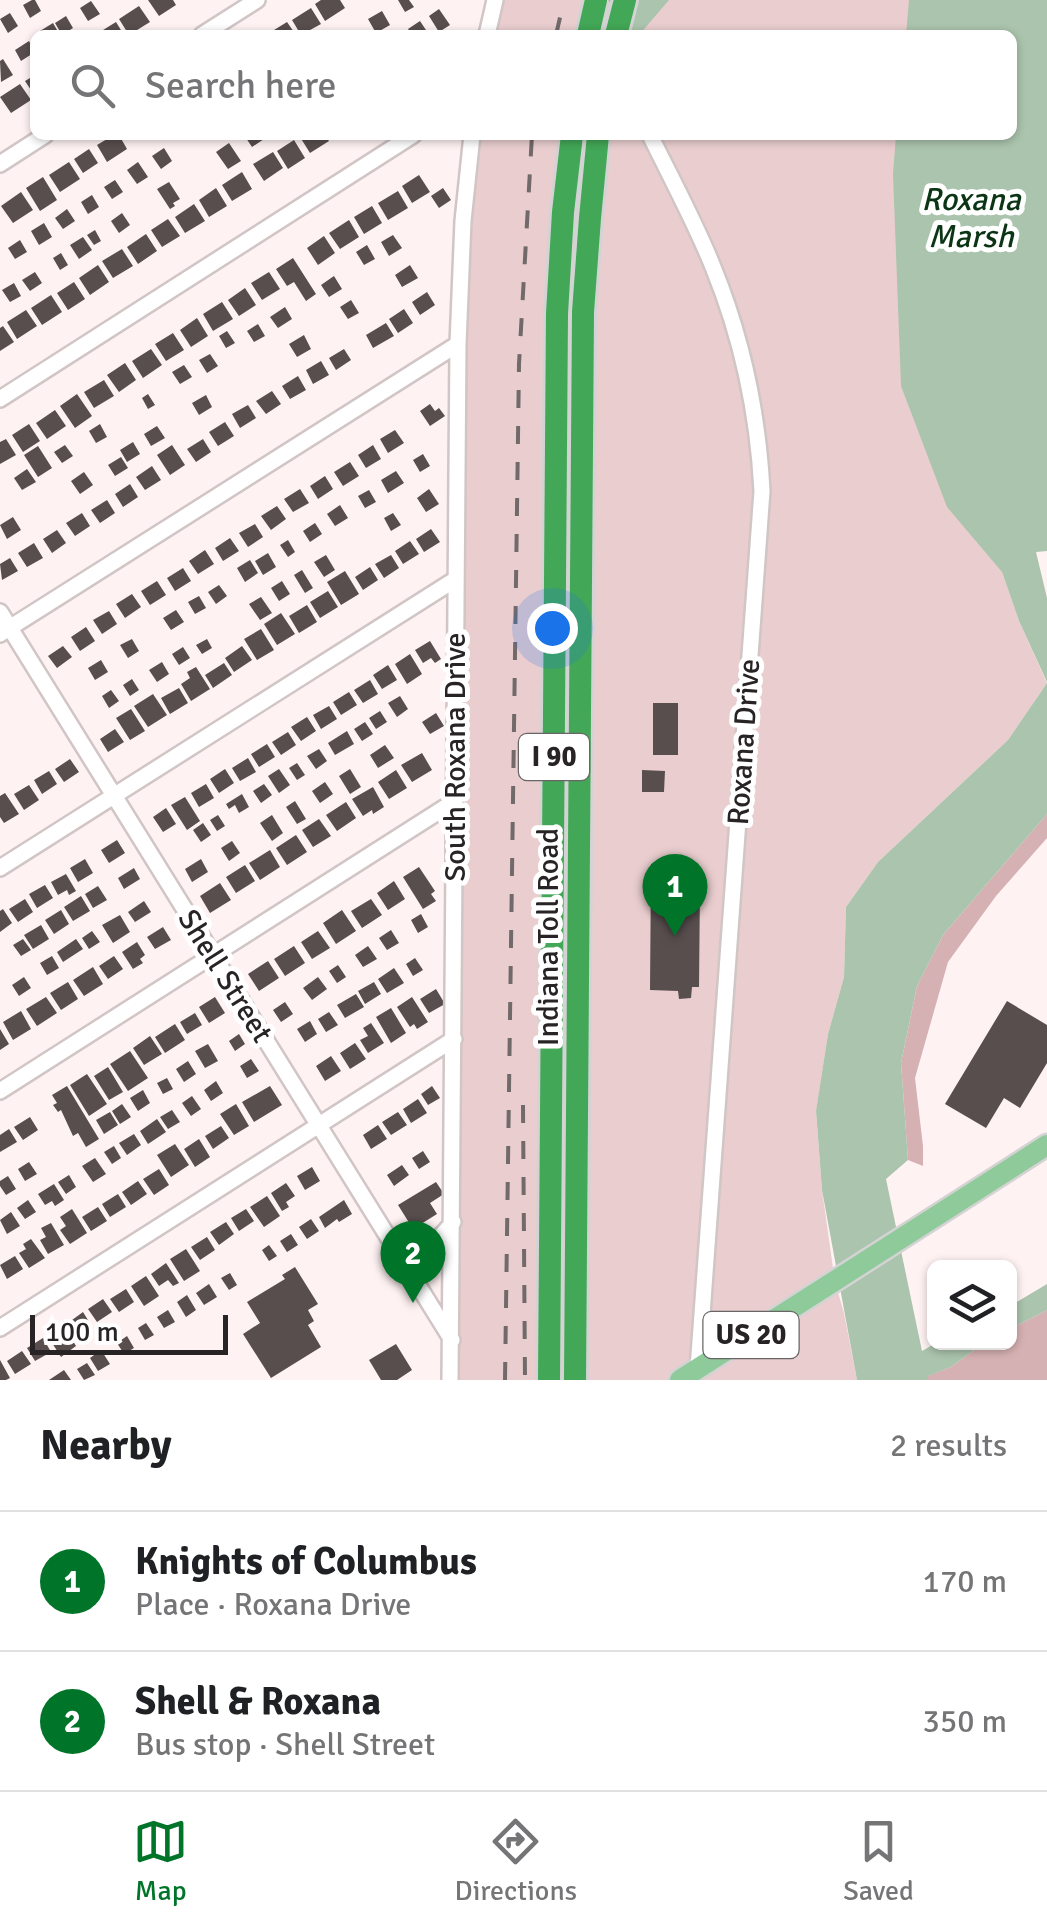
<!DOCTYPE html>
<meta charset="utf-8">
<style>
body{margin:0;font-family:Signika,sans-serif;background:#f6f6f6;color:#202124}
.controls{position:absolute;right:30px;bottom:30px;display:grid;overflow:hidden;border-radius:15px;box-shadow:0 2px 8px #0004}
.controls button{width:90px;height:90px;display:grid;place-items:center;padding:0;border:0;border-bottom:2px solid #e0e0e0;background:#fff;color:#202124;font:50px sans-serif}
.scale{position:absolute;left:30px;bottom:25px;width:198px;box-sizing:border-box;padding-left:10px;border:5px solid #282324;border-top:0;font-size:28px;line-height:35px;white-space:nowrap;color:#282324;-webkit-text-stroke:8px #fff;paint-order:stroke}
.you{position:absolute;left:552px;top:628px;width:35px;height:35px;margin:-25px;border:8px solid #fff;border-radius:50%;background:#1a73e8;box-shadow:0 0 0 15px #1a73e833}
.badge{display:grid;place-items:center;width:65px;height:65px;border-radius:50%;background:#007429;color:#fff;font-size:32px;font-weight:700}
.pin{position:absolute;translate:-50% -82px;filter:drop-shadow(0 2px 5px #0008)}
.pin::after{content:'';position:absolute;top:52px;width:35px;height:30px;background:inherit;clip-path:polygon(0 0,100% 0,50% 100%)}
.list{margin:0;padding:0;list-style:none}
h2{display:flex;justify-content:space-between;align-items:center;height:130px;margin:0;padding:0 40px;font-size:42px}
h2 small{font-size:32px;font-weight:400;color:#757577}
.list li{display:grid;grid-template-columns:65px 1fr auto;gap:30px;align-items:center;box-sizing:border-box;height:140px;padding:0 40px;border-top:2px solid #e0e0e0}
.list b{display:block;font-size:38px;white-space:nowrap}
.list p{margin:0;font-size:32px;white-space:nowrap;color:#757577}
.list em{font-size:32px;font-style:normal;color:#757577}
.icon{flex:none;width:55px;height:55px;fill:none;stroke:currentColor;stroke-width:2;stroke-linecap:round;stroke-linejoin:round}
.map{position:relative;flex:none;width:1047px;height:1380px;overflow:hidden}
.search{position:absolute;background:#fff;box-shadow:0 2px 8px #0004;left:30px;right:30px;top:30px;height:110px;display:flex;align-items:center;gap:25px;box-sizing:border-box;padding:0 35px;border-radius:15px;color:#757577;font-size:38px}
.sheet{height:410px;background:#fff}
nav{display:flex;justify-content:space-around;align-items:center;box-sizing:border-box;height:140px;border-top:2px solid #e0e0e0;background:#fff;font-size:28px;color:#757577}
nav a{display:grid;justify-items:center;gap:5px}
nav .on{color:#007429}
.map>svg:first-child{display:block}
.green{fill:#eacecf}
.forest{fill:#d6b1b3}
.water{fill:#abc4ad}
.building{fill:#584e4e}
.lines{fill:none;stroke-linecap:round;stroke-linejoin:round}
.minor-casing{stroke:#d1c5c5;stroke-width:20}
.major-casing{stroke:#d4d3d3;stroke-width:25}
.highway-casing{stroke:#d4d3d3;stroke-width:28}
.minor{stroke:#fff;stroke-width:15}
.major{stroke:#8eca9a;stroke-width:20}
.highway{stroke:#42a756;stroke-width:22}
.rail{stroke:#71696a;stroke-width:4;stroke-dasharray:18 18;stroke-linecap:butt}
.highway-bridge-casing{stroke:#d4d3d3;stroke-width:28;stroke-linecap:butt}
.highway-bridge{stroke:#42a756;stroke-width:22}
.labels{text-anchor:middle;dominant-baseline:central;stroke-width:10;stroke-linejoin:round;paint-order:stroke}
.shield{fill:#fff;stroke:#686566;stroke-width:2.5}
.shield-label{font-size:28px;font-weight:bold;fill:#282324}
.street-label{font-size:30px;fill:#282324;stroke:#fff}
.water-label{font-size:32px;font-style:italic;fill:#0b3514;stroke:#fff}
</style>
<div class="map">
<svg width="1047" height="1380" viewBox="0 0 1047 1380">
<rect width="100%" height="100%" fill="#fff2f3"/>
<path class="green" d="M495,0H954L949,35H487Z
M472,135H940L1002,572L1019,621L1047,683L1008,740L878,862L846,907L844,977L828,1034L816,1112L822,1190L835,1282L844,1313L857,1380H450L456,461Z"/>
<path class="forest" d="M1047,814V838L996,896L948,962L915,1078L923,1146V1166L908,1160L901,1063L917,986L943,935Z
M1047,1310V1380H928L927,1376L951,1367L984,1343L1010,1342V1329Z"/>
<path class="water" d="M608,0H669L639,35H630Z
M909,0H1047V551L1036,552L1047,598V682L1019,621L1002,572L947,507L901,386L893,174L896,135H1012V35H906Z
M1047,683V814L943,935L917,986L901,1063L908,1160L886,1179L922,1351L936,1343H984L951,1367L928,1376V1380H857L822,1190L816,1111L828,1034L844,977L846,907L878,862L1008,740Z
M1047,1284V1310L1010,1329V1306Z"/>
<path class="building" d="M32,0H35L41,11L30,18L23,5Z
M148,0H173L176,5L159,16Z
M321,0H340L345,8L325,21L315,4Z
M398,0H409L414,7L405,12Z
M91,1L100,14L88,21L80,8Z
M139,6L150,22L129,35L119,19Z
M311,8L321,24L301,35L292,20Z
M439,9L450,25L439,32L429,16Z
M382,11L390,25L376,33L368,19Z
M10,13L18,26L8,33L0,19Z
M66,16L73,28L62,35L55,23Z
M420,21L428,33L412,35L408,29Z
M116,22L124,35H95Z
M287,22L296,35H266Z
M53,23L60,35H43L40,31Z
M29,41L35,52L21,61L15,50Z
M3,59L13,75L1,82L0,61Z
M35,75V96L25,81Z
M20,84L31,100L11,113L0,97Z
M104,135H119L127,149L107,162L97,145L107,139Z
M244,135H262L264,139L252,147Z
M303,135H325L329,141L310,153L300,137Z
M294,140L305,158L288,169L277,151Z
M229,143L241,161L228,169L216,152Z
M164,148L172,161L161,169L152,156Z
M89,149L98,163L83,173L74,159Z
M273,152L283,168L264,181L253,164Z
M69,162L80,179L60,192L49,175Z
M138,162L148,177L137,184L127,170Z
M242,172L252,189L232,201L222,185Z
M419,175L430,192L412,203L402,186Z
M43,177L57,200L40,211L26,188Z
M115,180L123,192L112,199L104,187Z
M169,182L180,199L173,203L175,206L170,209L157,189Z
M216,188L227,206L209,217L199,200Z
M443,188L451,200L439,208L431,196Z
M398,191L408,208L388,220L378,203Z
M21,192L33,210L13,223L1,206Z
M92,195L99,207L88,214L81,202Z
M194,204L205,221L185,233L175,217Z
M372,206L382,223L364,234L354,217Z
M67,209L75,221L63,229L55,218Z
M122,213L130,225L119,233L111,221Z
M168,219L180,236L162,247L151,230Z
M349,220L359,237L340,249L329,233Z
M44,223L52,237L39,245L31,231Z
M95,230L101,241L94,245L87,235Z
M146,234L157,251L138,264L127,247Z
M393,235L402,248L389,256L381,242Z
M324,236L335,253L318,265L307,248Z
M83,237L92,250L79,259L70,245Z
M20,240L27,252L15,259L8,248Z
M367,245L375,259L364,265L356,252Z
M122,249L133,266L113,278L102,261Z
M61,253L68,265L60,270L53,258Z
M293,258L316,294L306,301L294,282L287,286L276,269Z
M98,265L109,282L90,295L79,278Z
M410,265L418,278L402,287L395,275Z
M35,272L42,283L30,291L22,280Z
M269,272L280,289L262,300L251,283Z
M334,276L342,289L329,297L321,285Z
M74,282L85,299L68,310L57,293Z
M14,283L21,296L10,302L2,290Z
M245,288L256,305L239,316L228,300Z
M427,292L435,305L420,315L412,302Z
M51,295L62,312L42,325L31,308Z
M351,300L359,313L348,319L340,307Z
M222,302L233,319L213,331L203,314Z
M285,307L292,319L278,328L270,317Z
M404,309L413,323L398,333L389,319Z
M26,310L37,326L17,339L7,322Z
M197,318L208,336L191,347L180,330Z
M386,323L394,336L373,348L366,335Z
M258,324L265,336L254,342L247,331Z
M3,326L14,342L0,351V328Z
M227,331L235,343L226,348L219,336Z
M173,333L184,350L166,361L155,344Z
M304,335L311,349L297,357L289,344Z
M151,349L162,365L143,378L132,361Z
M344,349L351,360L336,370L329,358Z
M210,354L218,366L207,373L199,360Z
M321,361L329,375L313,384L306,370Z
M125,363L136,380L119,392L107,375Z
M184,365L192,377L180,384L172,372Z
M298,376L306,390L290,399L282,386Z
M104,380L114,396L94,408L84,392Z
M272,391L281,404L266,414L256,401Z
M77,394L92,416L75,428L60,406Z
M148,394L155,405L148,409L142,398Z
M206,395L212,407L199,415L192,403Z
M430,404L435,411L439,408L445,416L430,426L420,411Z
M248,405L256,418L240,428L232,414Z
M55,410L66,426L47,439L36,423Z
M225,422L234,436L218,446L209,432Z
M29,424L40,441L23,452L12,435Z
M100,424L107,437L96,443L89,431Z
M157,426L165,438L151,446L144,434Z
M395,430L404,443L388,453L380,439Z
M6,439L16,455L0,464V442Z
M203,439L211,452L196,462L187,449Z
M133,442L140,454L127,462L120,450Z
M65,445L73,456L62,463L54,452Z
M172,445L185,465L170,475L157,455Z
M373,445L381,459L366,468L358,455Z
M38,446L52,468L38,477L24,455Z
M423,454L430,466L420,472L413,460Z
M121,457L128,468L115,476L108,465Z
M350,462L359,476L343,486L334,472Z
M152,466L161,480L145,490L136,477Z
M27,469L36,482L22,490L14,478Z
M396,471L404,483L388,493L381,480Z
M84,472L93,485L80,494L71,481Z
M325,476L333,489L318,499L310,486Z
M130,484L138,497L123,507L115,494Z
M300,489L309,503L293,512L284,499Z
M429,489L439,504L426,512L417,498Z
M369,490L376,502L365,508L358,496Z
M107,500L115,513L100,523L91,510Z
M340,505L348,518L335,526L327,514Z
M277,506L286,519L271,530L261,516Z
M82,513L90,526L75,536L66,523Z
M393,513L401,525L391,531L384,518Z
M13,517L21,530L7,539L0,525Z
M315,523L322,534L310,542L303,531Z
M255,524L263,537L248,547L239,533Z
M431,529L440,542L424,552L416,539Z
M57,530L66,543L52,553L43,539Z
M230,538L239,551L223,561L215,548Z
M288,540L295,552L288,557L280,545Z
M410,541L419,554L403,564L395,551Z
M34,543L43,558L27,567L18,553Z
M205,550L214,564L198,574L189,561Z
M268,553L276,567L263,575L255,561Z
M326,555L335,570L324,577L314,562Z
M391,555L399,568L384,578L375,564Z
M10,558L18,571L2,580L0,564Z
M250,560L258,573L245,582L237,568Z
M370,567L378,580L363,590L355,577Z
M183,568L191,581L175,591L167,578Z
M302,570L313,588L305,593L294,575Z
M345,571L359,594L341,605L327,582Z
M157,581L166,595L150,605L141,591Z
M282,581L290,594L279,601L271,588Z
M219,585L227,596L216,604L208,592Z
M328,591L338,607L320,618L310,602Z
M132,594L141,607L125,618L116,604Z
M199,596L206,608L195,614L188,602Z
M261,597L272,613L260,620L249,604Z
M307,605L317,622L299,633L289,616Z
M176,610L184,622L171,630L163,618Z
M109,611L117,624L102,634L93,620Z
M281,613L295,634L277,645L264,624Z
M86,627L95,641L80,651L71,637Z
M261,629L274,650L257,660L244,639Z
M132,639L139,651L128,658L120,645Z
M207,639L212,648L202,654L196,645Z
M430,641L441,659L435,663L431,658L423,663L415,650Z
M63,646L72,657L57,668L48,656Z
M242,646L252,660L234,672L225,658Z
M183,647L190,658L179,665L172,654Z
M410,654L422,674L407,684L395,664Z
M101,660L108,672L95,680L88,668Z
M162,662L169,674L157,682L149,670Z
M224,663L232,675L213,688L205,675Z
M388,665L397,680L382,689L373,675Z
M196,667L210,689L191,701L181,684L190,678L187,672Z
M132,679L139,690L130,696L123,685Z
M370,680L378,694L363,703L354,690Z
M179,688L188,703L170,714L161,698Z
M111,690L119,701L109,708L102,696Z
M349,692L357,705L341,715L333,702Z
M153,694L167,715L148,727L134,706Z
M400,696L408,709L397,717L388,703Z
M653,703H678V755H653Z
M329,706L337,719L321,729L313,715Z
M131,709L145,731L130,740L116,718Z
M380,711L387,722L376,729L369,718Z
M436,713L444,726L430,734L422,722Z
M307,717L316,731L301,741L291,727Z
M365,722L373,734L362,741L354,729Z
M115,729L124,742L108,752L100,739Z
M347,731L354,744L335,755L328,743Z
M288,732L296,745L281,755L272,742Z
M267,744L275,757L259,767L251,754Z
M385,745L394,758L378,768L370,755Z
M319,749L327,761L316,769L307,756Z
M422,753L432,770L412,782L401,765Z
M248,758L256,772L240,781L232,768Z
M70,759L79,772L64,782L55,769Z
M297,763L305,775L297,780L289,768Z
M225,769L234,783L219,793L210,779Z
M279,769L290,785L279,793L268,776Z
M350,769L361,787L350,794L339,776Z
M396,770L407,788L389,799L378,782Z
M642,770L665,771L664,792H642Z
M49,771L57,784L42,794L34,780Z
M325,782L333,794L320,803L312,791Z
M206,784L214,798L199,807L191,793Z
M264,784L272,795L261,803L253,791Z
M29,785L39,800L24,810L14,794Z
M373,787L384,807L373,814L372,810L363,816L352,799Z
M5,793L19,814L4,823L0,817V796Z
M242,794L249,807L239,813L235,805L229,809L226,804Z
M185,797L200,821L187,830L171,805Z
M295,801L306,819L297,824L286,807Z
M346,802L356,818L337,831L326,815Z
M166,808L176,824L163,832L153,817Z
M218,815L225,826L217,831L210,820Z
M272,815L283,833L272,841L260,823Z
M319,819L331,836L313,847L302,830Z
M203,823L211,835L201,842L193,830Z
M296,835L307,852L287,865L276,848Z
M117,840L125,853L109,863L101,850Z
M232,841L240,853L229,861L221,848Z
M270,850L280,867L260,880L249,863Z
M85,859L93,873L78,882L70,868Z
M201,859L208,872L192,882L185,869Z
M651,864L683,865L681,885H700L699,987H692L691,998L679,999L678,991L650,990Z
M245,865L255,881L236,893L226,877Z
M419,867L435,891L431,894L436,901L423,909L403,877Z
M134,868L140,879L124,889L118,878Z
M66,874L76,891L69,895L67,890L58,895L51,882Z
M394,881L405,899L388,910L377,893Z
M220,883L231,900L210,913L200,896Z
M45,885L53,898L37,908L29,894Z
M98,886L107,900L93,908L85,894Z
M81,896L90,911L73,921L64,907Z
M25,899L33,912L18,922L9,909Z
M371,899L382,915L362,928L351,911Z
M144,901L151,912L135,922L128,912Z
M3,909L12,923L0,932V911Z
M61,910L69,924L54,934L45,920Z
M342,910L356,931L336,944L323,923Z
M421,914L428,927L418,933L411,920Z
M120,915L130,932L113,943L102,925Z
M41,925L49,939L33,949L24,935Z
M163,927L171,940L155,949L147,937Z
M391,930L399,943L387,950L379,938Z
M92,931L100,942L89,949L82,938Z
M318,931L330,948L312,959L301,942Z
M23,939L31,950L21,956L13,945Z
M76,939L83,949L63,962L57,952Z
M137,942L145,955L140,959L143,963L133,969L122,952Z
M294,946L305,963L285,976L274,959Z
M368,946L377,959L363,967L355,955Z
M52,956L59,968L47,975L40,963Z
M114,956L123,969L108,979L99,966Z
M415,958L423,970L413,976L406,964Z
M268,961L279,978L259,991L248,974Z
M338,965L346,977L337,983L329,971Z
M93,967L103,984L84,996L73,980Z
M394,968L404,983L387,993L378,979Z
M24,977L31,988L19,996L12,985Z
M318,977L327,989L312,1000L303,988Z
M68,982L78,999L61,1010L50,993Z
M374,982L381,994L365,1004L358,991Z
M436,989L445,1004L429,1013L420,999Z
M356,994L364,1007L345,1018L337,1005Z
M46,997L57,1013L37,1026L26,1009Z
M215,997L225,1013L209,1023L199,1007Z
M412,997L428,1022L417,1029L414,1024L410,1027L397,1007Z
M1007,1001L1047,1025V1063L1020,1108L1004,1098L986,1128L945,1104Z
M285,1002L293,1014L281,1022L273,1010Z
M391,1008L406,1033L391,1043L376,1017Z
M21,1011L31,1029L13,1040L3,1022Z
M329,1012L338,1025L326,1032L318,1019Z
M195,1013L202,1025L187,1034L180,1022Z
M310,1021L317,1034L305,1042L297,1029Z
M371,1023L384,1043L368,1053L360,1040L368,1036L363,1028Z
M175,1024L185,1040L165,1053L155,1037Z
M0,1029L9,1044L0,1050Z
M239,1034L245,1044L235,1051L229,1041Z
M150,1036L162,1054L144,1065L133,1048Z
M355,1043L366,1059L350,1069L340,1053Z
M208,1044L218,1061L205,1068L195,1051Z
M130,1051L148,1078L128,1091L110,1064Z
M331,1056L341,1071L325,1081L316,1066Z
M251,1059L259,1071L247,1078L240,1066Z
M188,1061L196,1074L184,1082L176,1069Z
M108,1067L123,1092L109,1100L94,1076Z
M87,1074L107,1104L89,1116L70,1085Z
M167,1078L173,1089L163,1094L157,1083Z
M216,1081L223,1093L211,1101L204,1090Z
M67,1086L99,1139L86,1147L78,1133L73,1136L61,1110L58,1112L53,1105L57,1103L52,1095Z
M270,1086L282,1105L254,1122L242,1102Z
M432,1086L440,1098L428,1105L421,1094Z
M143,1090L150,1103L138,1111L130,1098Z
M192,1096L201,1109L191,1116L182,1103Z
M418,1099L427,1113L411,1123L403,1109Z
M122,1104L131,1117L120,1124L112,1111Z
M236,1104L249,1126L234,1135L220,1114Z
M172,1110L180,1122L168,1129L160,1117Z
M110,1112L118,1125L104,1134L96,1120Z
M398,1112L407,1125L391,1135L382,1122Z
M30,1117L38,1130L23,1140L14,1127Z
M157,1119L166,1132L148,1144L140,1131Z
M378,1125L387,1139L371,1149L363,1135Z
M221,1126L229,1138L213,1149L205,1136Z
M9,1129L17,1142L0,1152V1135Z
M134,1134L141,1145L127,1155L119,1143Z
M199,1139L210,1157L195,1167L184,1149Z
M175,1144L189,1165L171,1177L157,1155Z
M114,1146L121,1158L112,1164L104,1152Z
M423,1151L430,1162L419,1169L412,1158Z
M95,1158L106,1174L93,1182L82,1166Z
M29,1162L37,1174L25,1181L18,1169Z
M402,1165L409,1175L394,1186L387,1175Z
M312,1167L320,1181L305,1190L297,1176Z
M159,1169L169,1185L154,1195L143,1179Z
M69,1175L76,1187L66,1194L58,1182Z
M8,1176L16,1189L6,1195L0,1186V1181Z
M138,1181L147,1194L131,1205L122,1192Z
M436,1182L444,1194L430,1203L437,1214L413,1229L398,1205Z
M286,1183L295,1196L286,1202L289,1207L282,1211L271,1193Z
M54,1184L64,1200L55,1206L52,1201L45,1205L38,1194Z
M118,1194L126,1207L110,1217L102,1204Z
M267,1196L280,1216L264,1227L250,1207Z
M28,1200L36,1212L25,1219L17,1208Z
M344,1200L352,1214L339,1222L337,1219L325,1228L319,1217Z
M98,1207L107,1221L91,1231L82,1217Z
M72,1209L87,1233L70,1244L60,1230L66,1226L60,1217Z
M246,1209L254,1221L239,1231L231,1218Z
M11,1212L20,1226L7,1234L0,1220Z
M311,1219L319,1231L307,1239L299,1227Z
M226,1222L234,1234L219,1245L210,1232Z
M51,1223L64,1245L48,1254L40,1240L46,1237L41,1228Z
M291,1234L298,1245L287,1252L280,1241Z
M207,1237L215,1250L200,1260L191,1247Z
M31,1239L45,1258L29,1268L19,1253L26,1249L23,1244Z
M269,1245L277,1256L269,1261L262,1250Z
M186,1249L200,1271L184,1281L170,1259Z
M15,1256L23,1269L7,1279L0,1265Z
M166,1263L179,1283L173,1286L168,1280L159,1286L151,1274Z
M295,1267L318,1304L308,1310L314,1321L308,1325L321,1347L271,1378L243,1334L260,1323L247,1302L285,1279L282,1275Z
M230,1273L237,1285L229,1290L221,1278Z
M146,1276L159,1296L144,1306L131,1286Z
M209,1284L217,1297L204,1305L196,1293Z
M126,1289L134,1302L119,1312L110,1299Z
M187,1295L196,1310L186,1317L177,1302Z
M103,1299L112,1312L97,1322L88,1309Z
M168,1310L175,1322L164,1328L157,1317Z
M83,1312L91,1325L76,1335L68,1323Z
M146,1323L154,1335L145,1340L138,1328Z
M63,1325L76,1346L61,1357L47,1335Z
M127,1336L134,1348L124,1354L117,1343Z
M43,1338L51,1352L35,1361L27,1348Z
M396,1344L412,1370L397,1380H381L369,1360Z
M101,1350L110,1364L98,1371L90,1358Z
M22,1351L31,1364L15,1374L7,1361Z
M0,1360L10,1378L6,1380H0Z
M87,1363L95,1375L84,1380L77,1369Z
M64,1370L71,1380H49Z"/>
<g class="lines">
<defs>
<path id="minor" d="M202,35L257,0
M487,35L495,0
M650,135C671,178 695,222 713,267C742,338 758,414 762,491L698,1369
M0,164L45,135
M0,399L413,135
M0,612L452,1340
M0,634L458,344
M0,868L456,579
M0,1091L455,801
M390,1240C422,1252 432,1249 453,1222
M0,1328L454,1039
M450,1380L458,344L463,221L472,135"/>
<path id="major" d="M680,1380L1047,1145"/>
<path id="highway" d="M616,35L625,0
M549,1380L557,314L563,212L572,135
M575,1380L583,312L590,218L598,135"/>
</defs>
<use href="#minor" class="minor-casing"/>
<use href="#major" class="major-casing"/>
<use href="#highway" class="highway-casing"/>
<use href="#minor" class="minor"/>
<use href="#major" class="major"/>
<use href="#highway" class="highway"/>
<path class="rail" d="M556,35L564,0
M523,1105L525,1380
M505,1380L519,364L532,135"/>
<defs>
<path id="highway-bridge" d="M588,35L596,0"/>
</defs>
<use href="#highway-bridge" class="highway-bridge-casing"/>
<use href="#highway-bridge" class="highway-bridge"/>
</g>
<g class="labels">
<g class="shield">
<rect x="519" y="734" width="70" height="46" rx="8"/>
<rect x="703.5" y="1312" width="95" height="46" rx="8"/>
</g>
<g class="shield-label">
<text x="554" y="757">I 90</text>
<text x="751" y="1335">US 20</text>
</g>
<g class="street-label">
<text transform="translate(744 742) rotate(-86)">Roxana Drive</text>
<text transform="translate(455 757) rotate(-90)">South Roxana Drive</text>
<text transform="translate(548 937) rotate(-90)">Indiana Toll Road</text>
<text transform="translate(225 976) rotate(58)">Shell Street</text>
</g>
<g class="water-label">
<text x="971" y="199">Roxana<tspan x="971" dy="37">Marsh</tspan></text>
</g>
</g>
</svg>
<div class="controls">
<button><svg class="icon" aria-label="layers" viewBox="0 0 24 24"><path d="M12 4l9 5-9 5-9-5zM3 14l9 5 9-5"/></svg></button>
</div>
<div class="scale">100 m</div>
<div class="you"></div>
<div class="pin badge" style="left:675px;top:936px">1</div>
<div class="pin badge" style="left:413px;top:1303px">2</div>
<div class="search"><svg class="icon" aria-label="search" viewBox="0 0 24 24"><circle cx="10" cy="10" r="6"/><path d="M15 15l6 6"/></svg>Search here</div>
</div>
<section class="sheet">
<h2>Nearby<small>2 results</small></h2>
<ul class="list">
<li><span class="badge">1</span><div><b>Knights of Columbus</b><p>Place · Roxana Drive</p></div><em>170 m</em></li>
<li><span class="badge">2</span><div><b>Shell &amp; Roxana</b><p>Bus stop · Shell Street</p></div><em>350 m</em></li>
</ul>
</section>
<nav>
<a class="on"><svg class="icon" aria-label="map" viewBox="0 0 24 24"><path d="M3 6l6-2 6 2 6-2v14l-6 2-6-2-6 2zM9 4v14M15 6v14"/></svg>Map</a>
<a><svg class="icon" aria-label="directions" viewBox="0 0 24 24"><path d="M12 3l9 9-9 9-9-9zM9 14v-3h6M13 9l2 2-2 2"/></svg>Directions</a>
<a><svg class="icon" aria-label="saved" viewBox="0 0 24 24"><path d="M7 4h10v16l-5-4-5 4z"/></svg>Saved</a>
</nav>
